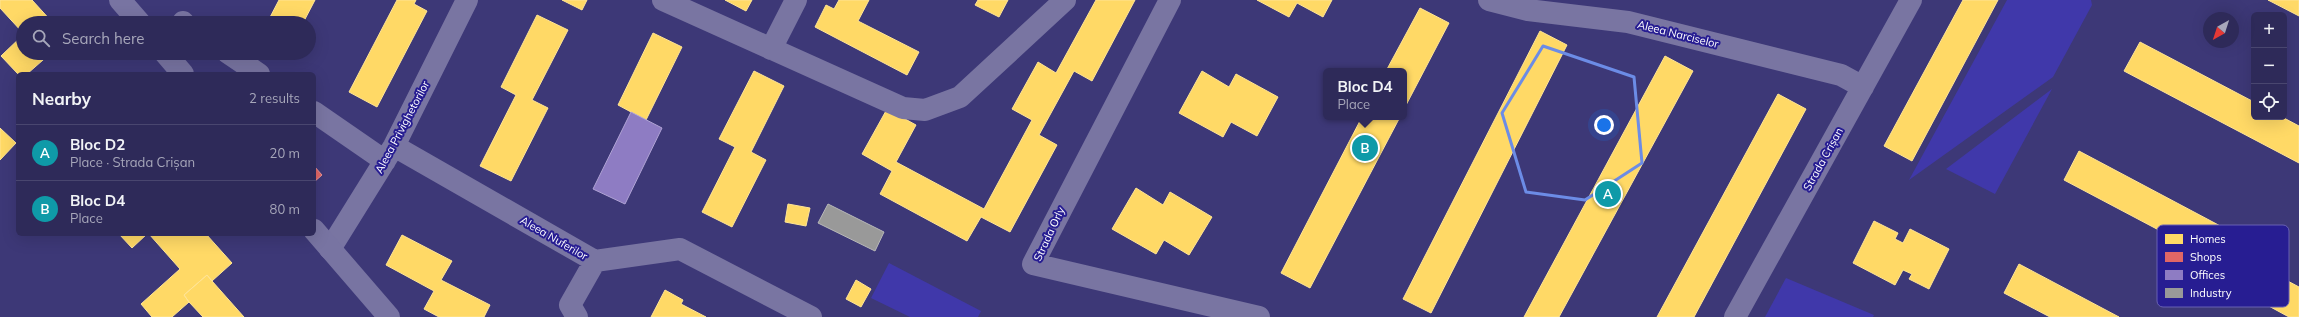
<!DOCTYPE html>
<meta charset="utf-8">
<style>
body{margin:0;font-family:Mulish,sans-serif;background:#3a3662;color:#f1f3f6}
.controls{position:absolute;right:12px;top:12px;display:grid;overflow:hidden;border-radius:6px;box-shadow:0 4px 16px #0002}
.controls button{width:36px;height:36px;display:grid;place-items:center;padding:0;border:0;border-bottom:1px solid #49466f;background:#2e2a59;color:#f1f3f6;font:20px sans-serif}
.compass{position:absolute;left:2203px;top:12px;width:36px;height:36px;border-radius:50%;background:#2e2a59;box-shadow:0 4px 16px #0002;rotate:219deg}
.you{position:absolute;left:1604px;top:125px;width:14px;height:14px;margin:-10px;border:3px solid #fff;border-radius:50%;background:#1a73e8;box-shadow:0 0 0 6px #1a73e833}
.badge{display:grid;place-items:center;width:26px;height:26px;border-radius:50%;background:#ea580c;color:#fff;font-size:13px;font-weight:700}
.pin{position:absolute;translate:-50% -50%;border:2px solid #fff;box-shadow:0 1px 4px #0006}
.popup{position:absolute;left:1323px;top:68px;width:84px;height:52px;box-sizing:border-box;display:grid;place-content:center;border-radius:6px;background:#2e2a59;filter:drop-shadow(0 1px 3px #0005);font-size:13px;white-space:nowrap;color:#a7a7ba}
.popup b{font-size:15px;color:#f1f3f6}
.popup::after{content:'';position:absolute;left:50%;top:100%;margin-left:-8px;border:8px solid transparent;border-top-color:#2e2a59}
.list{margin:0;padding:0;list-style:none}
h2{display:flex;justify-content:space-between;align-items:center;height:52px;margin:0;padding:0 16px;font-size:17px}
h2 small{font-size:13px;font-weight:400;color:#a7a7ba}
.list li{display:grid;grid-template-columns:26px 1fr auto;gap:12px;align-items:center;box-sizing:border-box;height:56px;padding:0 16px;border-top:1px solid #49466f}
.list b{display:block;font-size:15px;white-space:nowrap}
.list p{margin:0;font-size:13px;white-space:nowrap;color:#a7a7ba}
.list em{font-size:13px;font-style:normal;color:#a7a7ba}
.icon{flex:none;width:22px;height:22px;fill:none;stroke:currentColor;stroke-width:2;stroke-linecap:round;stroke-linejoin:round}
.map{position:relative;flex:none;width:2299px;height:317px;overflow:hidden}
.search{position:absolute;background:#2e2a59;box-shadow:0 4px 16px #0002;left:16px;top:16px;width:300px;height:44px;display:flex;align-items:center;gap:10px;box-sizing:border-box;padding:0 14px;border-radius:22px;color:#a7a7ba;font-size:15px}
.panel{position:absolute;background:#2e2a59;box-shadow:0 4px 16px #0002;left:16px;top:72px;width:300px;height:164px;border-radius:6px}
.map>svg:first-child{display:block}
.green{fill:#4038aa}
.homes{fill:#ffd966;stroke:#ffe494}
.shops{fill:#e06666;stroke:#e99494}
.offices{fill:#8e7cc3;stroke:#b0a3d5}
.industry{fill:#999;stroke:#b8b8b8}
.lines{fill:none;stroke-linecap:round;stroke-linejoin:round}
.minor{stroke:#7975a2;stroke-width:22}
.major{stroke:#7874a2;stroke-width:22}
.marked{fill:none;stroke:#6c8ce6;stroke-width:3;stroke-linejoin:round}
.labels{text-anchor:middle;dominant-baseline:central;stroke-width:4;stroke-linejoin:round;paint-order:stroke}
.street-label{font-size:11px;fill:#fff;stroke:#271d92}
.key{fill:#271d92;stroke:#6861b3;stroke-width:1}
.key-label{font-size:11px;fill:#fff}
</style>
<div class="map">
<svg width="2299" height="317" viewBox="0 0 2299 317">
<rect width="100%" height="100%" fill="#3d3877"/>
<path class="green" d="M2007,0H2091L2092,5L2053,77L1909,180Z
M2052,89L1995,194L1946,169Z
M889,263L981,311L978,317H910L871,298Z
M1786,278L1874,315L1873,317H1765Z"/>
<path class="homes" d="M0,0H32L53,23H23V33L0,8Z
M279,0H315L303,23H267Z
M397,0H416L414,4L427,11L377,107L349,92Z
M562,0H587L582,10Z
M725,0H752L746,11Z
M839,0H869L858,21L919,52L907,75L815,27L826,5L834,9Z
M978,0H1008L999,17L975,5Z
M1096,0H1135L1092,81L1074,71L1039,135L1057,145L1010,232L981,217L967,241L880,194L892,171L862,154L887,109L916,125L896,162L984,209L1032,120L1012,109L1038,62L1056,73Z
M1257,0H1332L1323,17L1297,3L1289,17Z
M1963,0H1998L1912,161L1884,146Z
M2268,0H2299V16Z
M1420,8L1449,23L1404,109V71H1386Z
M537,15L568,30L532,100L548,108L511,181L480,166L516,95L501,87Z
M1540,31L1567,45L1431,313L1403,299Z
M653,33L682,47L646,120L618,105Z
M23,35V53H51L27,74H18L1,56Z
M2140,42L2254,102V117H2282L2299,126V163L2124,71Z
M1665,56L1693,71L1559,317H1524Z
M754,71L784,86L751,152L766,160L732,227L702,212L735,147L719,139Z
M1202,71L1229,87L1236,74L1278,97L1257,136L1231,122L1223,137L1179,113Z
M1778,94L1806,109L1694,317H1657Z
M1362,117H1400L1310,288L1281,273Z
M0,128L16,143L0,160Z
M2079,151L2275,255L2267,270L2299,287V317H2289L2254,298L2261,284L2064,180Z
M1136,188L1163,205L1170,192L1212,217L1189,255L1164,240L1156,254L1112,229Z
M788,204L810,208L806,226L785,222Z
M1874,221L1898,233L1895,239L1903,243L1910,229L1949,249L1929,289L1909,279L1912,274L1903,270L1895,285L1853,263Z
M119,234H147L132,248Z
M149,234H206L232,263L212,281L207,275L184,295L189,302L172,317H152L141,304L180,269Z
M402,235L452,261L441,280L490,305L484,317H439L424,309L434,291L386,265Z
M2019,264L2119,317H2050L2004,293Z
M207,275L212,281L244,317H203L189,302L184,295Z
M856,280L871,289L861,307L846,299Z
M665,290L683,300L681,304L706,317H651Z"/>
<path class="shops" d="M314,166L322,175L314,182Z"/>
<path class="offices" d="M631,112L662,128L625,204L593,189Z"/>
<path class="industry" d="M828,204L884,232L875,251L818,223Z"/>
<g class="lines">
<path class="minor" d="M663,0L903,108L925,110L960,97L1065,0
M1170,0L1033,264L1259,317
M1489,0L1528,10L1628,22L1841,75L1863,87
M183,22L184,23
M771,49L796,0
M228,53L259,74
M314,112L385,161
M394,146L595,261L680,249L811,317
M330,249L394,146L467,0
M577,317L570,305L595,261
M1735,317L1911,0"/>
<path class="major" d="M120,0L140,23
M165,53L183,74
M314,230L389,317"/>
</g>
<path class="marked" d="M1543,46L1634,77L1642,163L1585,200L1526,192L1502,113Z"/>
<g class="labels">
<g class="street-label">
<text transform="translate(1678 34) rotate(14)">Aleea Narciselor</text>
<text transform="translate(402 127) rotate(-62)">Aleea Privighetorilor</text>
<text transform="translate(1823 159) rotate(-61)">Strada Crișan</text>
<text transform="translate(1049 234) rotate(-65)">Strada Orly</text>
<text transform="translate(554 238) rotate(30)">Aleea Nuferilor</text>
</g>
</g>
<rect x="2157" y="225" width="132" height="82" rx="6" class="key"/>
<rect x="2165" y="234" width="18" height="10" fill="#ffd966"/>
<rect x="2165" y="252" width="18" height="10" fill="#e06666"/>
<rect x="2165" y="270" width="18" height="10" fill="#8e7cc3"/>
<rect x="2165" y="288" width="18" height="10" fill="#999"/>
<g class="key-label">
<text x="2190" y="243">Homes</text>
<text x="2190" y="261">Shops</text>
<text x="2190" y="279">Offices</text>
<text x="2190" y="297">Industry</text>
</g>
</svg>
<div class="controls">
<button>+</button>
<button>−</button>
<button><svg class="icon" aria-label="locate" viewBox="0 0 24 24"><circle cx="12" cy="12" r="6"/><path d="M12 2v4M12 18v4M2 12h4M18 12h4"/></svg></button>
</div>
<svg class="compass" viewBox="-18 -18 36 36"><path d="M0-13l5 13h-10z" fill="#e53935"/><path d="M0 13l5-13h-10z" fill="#a7a7ba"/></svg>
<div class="you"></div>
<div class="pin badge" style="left:1608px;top:194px;background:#0f9aa8">A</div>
<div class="pin badge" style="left:1365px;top:148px;background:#0f9aa8">B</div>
<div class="popup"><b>Bloc D4</b>Place</div>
<div class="search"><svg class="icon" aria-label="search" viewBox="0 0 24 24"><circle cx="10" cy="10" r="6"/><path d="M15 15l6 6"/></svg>Search here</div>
<section class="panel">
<h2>Nearby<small>2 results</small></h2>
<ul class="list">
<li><span class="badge" style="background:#0f9aa8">A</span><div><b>Bloc D2</b><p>Place · Strada Crișan</p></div><em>20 m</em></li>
<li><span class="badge" style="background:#0f9aa8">B</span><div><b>Bloc D4</b><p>Place</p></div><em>80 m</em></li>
</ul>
</section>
</div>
